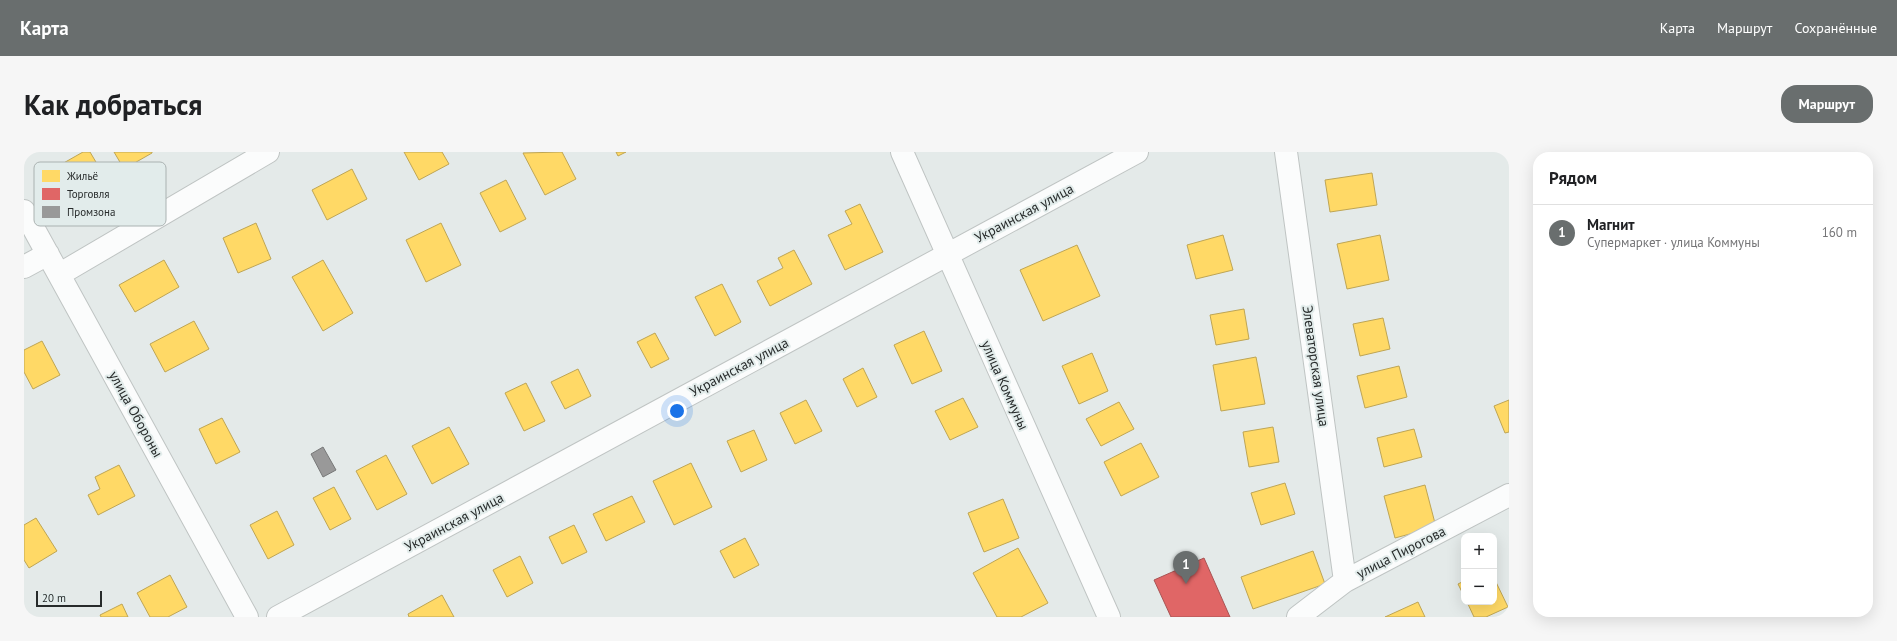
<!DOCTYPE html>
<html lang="ru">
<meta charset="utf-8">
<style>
body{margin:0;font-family:"PT Sans",sans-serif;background:#f6f6f6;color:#202124}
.controls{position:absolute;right:12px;bottom:12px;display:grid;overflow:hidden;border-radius:8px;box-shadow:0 4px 16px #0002}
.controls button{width:36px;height:36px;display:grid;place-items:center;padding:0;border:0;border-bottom:1px solid #e0e0e0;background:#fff;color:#202124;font:20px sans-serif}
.scale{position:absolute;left:12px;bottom:10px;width:66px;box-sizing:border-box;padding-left:4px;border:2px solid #272b2b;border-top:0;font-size:11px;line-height:14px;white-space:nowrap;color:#272b2b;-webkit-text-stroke:3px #e2eceb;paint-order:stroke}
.you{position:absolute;left:653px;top:259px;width:14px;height:14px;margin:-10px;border:3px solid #fff;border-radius:50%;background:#1a73e8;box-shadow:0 0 0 6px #1a73e833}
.badge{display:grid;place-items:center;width:26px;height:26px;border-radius:50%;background:#696e6e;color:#fff;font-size:13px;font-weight:700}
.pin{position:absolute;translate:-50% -33px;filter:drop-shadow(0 1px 2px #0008)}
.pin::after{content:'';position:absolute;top:21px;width:14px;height:12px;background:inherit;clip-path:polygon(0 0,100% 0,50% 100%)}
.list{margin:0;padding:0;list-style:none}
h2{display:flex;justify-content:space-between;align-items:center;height:52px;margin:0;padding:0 16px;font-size:17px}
h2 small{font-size:13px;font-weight:400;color:#757577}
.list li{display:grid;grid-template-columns:26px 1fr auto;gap:12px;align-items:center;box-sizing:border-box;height:56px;padding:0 16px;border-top:1px solid #e0e0e0}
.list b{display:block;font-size:15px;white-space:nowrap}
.list p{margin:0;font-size:13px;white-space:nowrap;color:#757577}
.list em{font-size:13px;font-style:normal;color:#757577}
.map{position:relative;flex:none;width:1485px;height:465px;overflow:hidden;border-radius:16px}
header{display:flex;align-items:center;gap:24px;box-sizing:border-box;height:56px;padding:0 20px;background:#696e6e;color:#fff}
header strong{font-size:19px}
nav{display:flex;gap:22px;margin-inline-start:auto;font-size:14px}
.intro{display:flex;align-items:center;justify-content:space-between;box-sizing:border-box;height:96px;padding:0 24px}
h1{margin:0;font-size:28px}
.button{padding:10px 18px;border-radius:16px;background:#696e6e;color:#fff;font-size:14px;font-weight:700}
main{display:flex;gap:24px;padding:0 24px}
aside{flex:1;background:#fff;border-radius:16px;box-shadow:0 4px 16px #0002}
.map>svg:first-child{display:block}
.homes{fill:#ffd966;stroke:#bea554}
.shops{fill:#e06666;stroke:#a85454}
.industry{fill:#999;stroke:#777878}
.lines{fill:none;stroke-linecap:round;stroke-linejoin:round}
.minor-casing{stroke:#bfc4c3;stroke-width:24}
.minor{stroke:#fbfcfc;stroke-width:22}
.labels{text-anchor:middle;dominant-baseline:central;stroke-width:4;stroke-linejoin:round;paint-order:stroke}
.street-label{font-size:14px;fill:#272b2b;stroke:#e2eceb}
.key{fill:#e2eceb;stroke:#aab2b1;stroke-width:1}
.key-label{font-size:11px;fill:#272b2b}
</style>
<header>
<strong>Карта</strong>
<nav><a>Карта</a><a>Маршрут</a><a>Сохранённые</a></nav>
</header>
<div class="intro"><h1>Как добраться</h1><a class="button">Маршрут</a></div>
<main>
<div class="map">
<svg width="1485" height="465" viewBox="0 0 1485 465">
<rect width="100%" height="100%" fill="#e4eae9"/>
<path class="homes" d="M59,0H66L82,27L47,47L29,17Z
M90,0H128V1L100,17Z
M380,0H418L425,12L395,28Z
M538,0L552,27L521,43L499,1Z
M592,0H602L594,4Z
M328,17L343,47L303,68L288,38Z
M1348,21L1353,53L1306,60L1301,28Z
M482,28L502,67L476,80L456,41Z
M836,52L859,100L821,118L804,83L828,72L821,59Z
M232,71L247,107L214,121L199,86Z
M417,71L437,113L402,130L382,88Z
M1199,83L1209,118L1172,127L1163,93Z
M1356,83L1365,128L1323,137L1313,92Z
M1053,93L1076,144L1019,169L996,118Z
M770,98L788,132L746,154L733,129L759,116L754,106Z
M140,108L155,135L111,160L95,133Z
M299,108L329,161L299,179L268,125Z
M698,132L717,170L691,184L671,145Z
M1220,157L1225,187L1192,193L1186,163Z
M1359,166L1366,197L1336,204L1329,172Z
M170,169L185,197L141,220L126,192Z
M900,179L918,219L888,232L870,193Z
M631,181L645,207L627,216L613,190Z
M18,189L36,223L9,237L0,220V198Z
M1068,201L1084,239L1055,252L1038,214Z
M1232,205L1241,252L1197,259L1189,213Z
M1375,214L1383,245L1341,256L1333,224Z
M839,216L853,245L833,255L819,227Z
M554,217L567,244L541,257L527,230Z
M502,231L521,269L500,279L481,241Z
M939,246L954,275L926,288L911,259Z
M782,248L798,279L771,292L756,261Z
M1485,248V280L1481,281L1470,254Z
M1095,250L1110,277L1077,294L1062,267Z
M198,266L216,300L192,312L175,277Z
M425,275L445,312L408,332L388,294Z
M1249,275L1255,310L1225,315L1219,280Z
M1390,277L1398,305L1360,315L1353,286Z
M730,278L743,308L717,320L703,289Z
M1117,291L1135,325L1097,344L1080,310Z
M362,303L383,342L353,358L332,319Z
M667,311L688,355L650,373L629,329Z
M95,313L111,344L74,363L64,343L76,337L71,325Z
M1261,331L1271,362L1237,373L1227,341Z
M1401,333L1412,375L1371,386L1360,344Z
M310,335L327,367L306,378L289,346Z
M608,344L621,370L582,389L569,362Z
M979,347L995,386L960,400L944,361Z
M253,359L270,393L244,407L226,373Z
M12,366L33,399L5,416L0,408V373Z
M550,373L563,400L538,412L525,385Z
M721,386L735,413L710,426L696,399Z
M994,396L1024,451L997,465H973L949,421Z
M1289,399L1301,432L1229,457L1217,425Z
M496,404L509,431L483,445L469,418Z
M146,423L163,455L144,465H126L113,441Z
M1470,426L1484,455L1462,465H1450L1443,450H1470Z
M1440,429V444L1434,432Z
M418,443L430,465H385L384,462Z
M1394,450L1401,465H1361Z
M98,452L104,465H77L76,463Z"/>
<path class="shops" d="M1180,406L1206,465H1147L1130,428Z"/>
<path class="industry" d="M299,295L312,318L299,325L287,302Z"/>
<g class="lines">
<defs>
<path id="minor" d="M878,0L1085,465
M1262,0L1321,429
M0,59L223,465
M0,115L24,102
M36,122L244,0
M254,465L1113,0
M1274,465L1321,429L1485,343"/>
</defs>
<use href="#minor" class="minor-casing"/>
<use href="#minor" class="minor"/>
</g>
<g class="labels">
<g class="street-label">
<text transform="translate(1000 61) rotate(-28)">Украинская улица</text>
<text transform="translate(1292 214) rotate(82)">Элеваторская улица</text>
<text transform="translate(715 215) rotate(-28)">Украинская улица</text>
<text transform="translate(981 233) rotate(66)">улица Коммуны</text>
<text transform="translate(112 262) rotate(61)">улица Обороны</text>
<text transform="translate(430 370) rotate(-28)">Украинская улица</text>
<text transform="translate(1377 400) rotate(-27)">улица Пирогова</text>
</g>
</g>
<rect x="10" y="10" width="132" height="64" rx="6" class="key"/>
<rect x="18" y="18" width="18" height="12" fill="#ffd966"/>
<rect x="18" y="36" width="18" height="12" fill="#e06666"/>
<rect x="18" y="54" width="18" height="12" fill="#999"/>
<g class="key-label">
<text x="43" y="28">Жильё</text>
<text x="43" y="46">Торговля</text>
<text x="43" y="64">Промзона</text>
</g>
</svg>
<div class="controls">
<button>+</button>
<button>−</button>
</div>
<div class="scale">20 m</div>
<div class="you"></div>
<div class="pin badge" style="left:1162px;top:432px">1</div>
</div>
<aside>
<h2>Рядом<small></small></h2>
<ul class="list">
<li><span class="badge">1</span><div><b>Магнит</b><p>Супермаркет · улица Коммуны</p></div><em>160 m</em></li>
</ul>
</aside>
</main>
